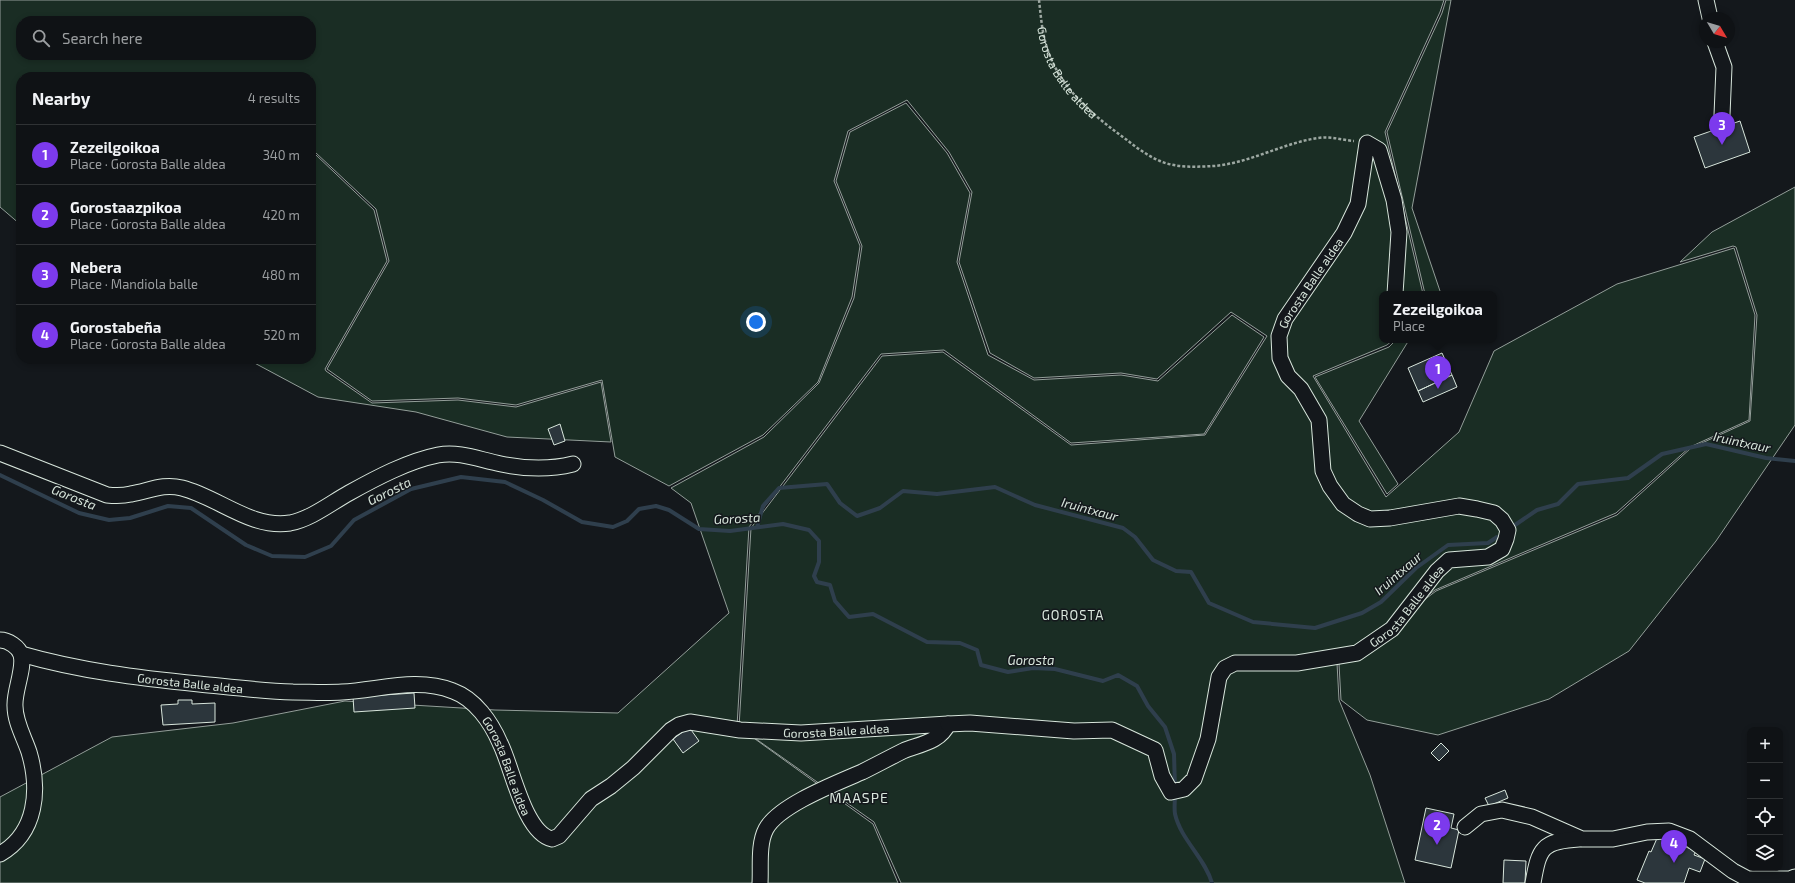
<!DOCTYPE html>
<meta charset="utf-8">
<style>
body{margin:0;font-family:"Exo 2",sans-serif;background:#181b1e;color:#f1f3f6}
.controls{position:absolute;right:12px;bottom:12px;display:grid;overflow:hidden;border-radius:8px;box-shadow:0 2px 6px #0003}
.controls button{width:36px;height:36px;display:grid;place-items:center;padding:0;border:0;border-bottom:1px solid #2f3234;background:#0f1215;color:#f1f3f6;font:20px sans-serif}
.compass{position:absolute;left:1699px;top:12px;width:36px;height:36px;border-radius:50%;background:#0f1215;box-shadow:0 2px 6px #0003;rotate:128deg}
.you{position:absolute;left:756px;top:322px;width:14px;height:14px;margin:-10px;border:3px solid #fff;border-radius:50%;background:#1a73e8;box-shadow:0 0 0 6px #1a73e833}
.badge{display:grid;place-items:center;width:26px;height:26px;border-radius:50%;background:#7c3aed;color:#fff;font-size:13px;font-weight:700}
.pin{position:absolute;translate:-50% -33px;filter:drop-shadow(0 1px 2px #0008)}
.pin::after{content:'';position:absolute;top:21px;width:14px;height:12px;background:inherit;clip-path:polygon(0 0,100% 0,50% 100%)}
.popup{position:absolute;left:1379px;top:291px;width:118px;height:52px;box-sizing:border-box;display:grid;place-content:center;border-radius:8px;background:#0f1215;filter:drop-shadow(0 1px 3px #0005);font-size:13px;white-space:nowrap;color:#9b9ea0}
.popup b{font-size:15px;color:#f1f3f6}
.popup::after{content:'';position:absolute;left:50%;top:100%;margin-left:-8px;border:8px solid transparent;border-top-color:#0f1215}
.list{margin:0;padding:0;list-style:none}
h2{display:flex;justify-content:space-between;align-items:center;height:52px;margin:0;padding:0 16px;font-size:17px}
h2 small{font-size:13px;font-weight:400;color:#9b9ea0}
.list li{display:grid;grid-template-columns:26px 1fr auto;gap:12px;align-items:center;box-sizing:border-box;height:60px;padding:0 16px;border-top:1px solid #2f3234}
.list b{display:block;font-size:15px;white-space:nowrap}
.list p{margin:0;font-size:13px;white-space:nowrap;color:#9b9ea0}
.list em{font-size:13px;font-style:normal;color:#9b9ea0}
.icon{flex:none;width:22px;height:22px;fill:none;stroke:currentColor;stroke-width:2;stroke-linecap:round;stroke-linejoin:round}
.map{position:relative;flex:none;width:1795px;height:883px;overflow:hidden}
.search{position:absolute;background:#0f1215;box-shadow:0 2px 6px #0003;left:16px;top:16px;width:300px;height:44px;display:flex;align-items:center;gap:10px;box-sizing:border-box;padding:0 14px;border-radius:16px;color:#9b9ea0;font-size:15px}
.panel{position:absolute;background:#0f1215;box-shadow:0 2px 6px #0003;left:16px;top:72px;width:300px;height:292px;border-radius:16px}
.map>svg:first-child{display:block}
.green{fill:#1a2d24;stroke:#939e99;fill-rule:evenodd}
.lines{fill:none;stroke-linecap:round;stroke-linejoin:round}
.stream{stroke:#2f3f4d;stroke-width:4}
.building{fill:#2c363c;stroke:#d8e6dc}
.minor-casing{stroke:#d8e6dc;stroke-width:17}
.path{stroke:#9da8a2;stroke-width:2.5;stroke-dasharray:3 2;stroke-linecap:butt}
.minor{stroke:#14181c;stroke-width:15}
.labels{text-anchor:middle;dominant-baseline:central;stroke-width:3;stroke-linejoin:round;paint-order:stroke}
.street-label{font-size:12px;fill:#d8e6dc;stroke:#14181c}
.water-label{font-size:13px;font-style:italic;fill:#d8e6dc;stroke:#14181c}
.neighbourhood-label{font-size:13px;letter-spacing:1px;fill:#d8e6dc;stroke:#14181c}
.quarter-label{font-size:14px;letter-spacing:1px;fill:#d8e6dc;stroke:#14181c}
</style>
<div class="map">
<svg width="1795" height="883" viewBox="0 0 1795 883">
<rect width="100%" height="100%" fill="#14181c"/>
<path class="green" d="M0,0H1444L1440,12L1385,132L1423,294H1382V340H1393L1387,345L1313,376L1386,497L1459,432L1494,351L1617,284L1734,248L1755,315L1749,420L1690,447L1616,513L1435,590L1337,663L1339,700L1370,775L1405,883H901L874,822L739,727L751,528L882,356L943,352L1071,445L1205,435L1267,336L1231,312L1157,379L1121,373L1034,378L990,353L959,262L972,192L949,152L907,100L848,131L834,181L860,246L852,297L818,382L763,435L669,486L615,457L602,380L516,405L458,398L372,401L327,369L389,261L376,209L316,153L311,157V77H21V225L0,207ZM21,21H311V55H21Z
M1446,0H1451L1412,208L1440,291L1438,294H1425L1387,132L1442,13Z
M906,103L947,153L970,193L957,262L988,355L1034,380L1121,375L1158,381L1232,315L1264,337L1204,434L1071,443L944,350L881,354L749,527L737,726L873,824L898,883H0V797L112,737L233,723L345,701L495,710L618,713L729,613L691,503L671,488L764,437L819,383L854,298L862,246L836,181L850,132Z
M316,155L374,210L387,261L325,369L326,371L372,403L458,400L516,407L601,382L611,442L507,437L416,412L318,397L247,359H311V160Z
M1795,187V425L1716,541L1629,651L1549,699L1438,735L1367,720L1341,700L1339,664L1436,591L1617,515L1691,448L1750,421L1757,315L1736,247L1733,246L1680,262L1712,232Z
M1396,340H1409L1359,421L1398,484L1387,494L1315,377L1389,347Z"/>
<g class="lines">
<path class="stream" d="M0,475L79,513L109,520L130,518L168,506L191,508L246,545L272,556L305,557L331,546L354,520L411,489L461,477L505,482L543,500L582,522L613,527L627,521L639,509L656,506L669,510L699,529L730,531L783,524L809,530L819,541V562L814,576L817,582L830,585L835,601L849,617L873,614L927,642L960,643L977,650L981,665L1008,672L1033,668L1055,669L1103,681L1118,675L1137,686L1148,706L1165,727L1174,754L1175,788
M1515,525L1537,510L1558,504L1578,484L1628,478L1662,454L1706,444L1766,458L1795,461
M757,527L763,506L779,488L827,484L840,503L857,516L880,508L903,491L937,494L995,487L1035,505L1123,528L1135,537L1153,560L1176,571L1191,572L1209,603L1253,622L1315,628L1362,613L1381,602L1416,568L1448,545L1488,543L1497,537
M1175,795C1175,801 1174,808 1175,814C1181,840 1205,858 1212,883"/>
</g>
<path class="building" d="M1740,121L1750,152L1705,168L1694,137Z
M1442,353L1452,375L1418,391L1408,368Z
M1452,375L1457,387L1423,402L1418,391Z
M560,424L565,441L554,445L548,429Z
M414,693L415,708L354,712L353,697Z
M178,700H192V704L215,703V722L163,725L161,705L178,704Z
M689,727L699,741L683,753L673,739Z
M1441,743L1449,751L1439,761L1431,753Z
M1505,790L1508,798L1489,806L1485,798Z
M1426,808L1454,814L1451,828L1459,830L1451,868L1415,860Z
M1658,836L1696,851L1694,855L1705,859L1700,872L1689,868L1684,883H1645L1637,880L1649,851L1651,852Z
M1504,860L1526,861L1525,883H1503Z"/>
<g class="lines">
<defs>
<g id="minor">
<path d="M1706,0L1710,18"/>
<path d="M1715,42L1724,67L1722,115"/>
<path d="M0,453L107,495C116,496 123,496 131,494C149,491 163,483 182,488C218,497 251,529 290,523C311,519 331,503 349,493C376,478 408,461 438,455C460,451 480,460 501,464C525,469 549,470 573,464"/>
<path d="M0,640C8,640 19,647 21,655C25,668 14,691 15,706C15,722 24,737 29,752C40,789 37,833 0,854"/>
<path id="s2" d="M21,654C80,671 139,678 199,684C230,687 261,691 293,692C309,692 326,693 342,692C380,690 417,677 453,691C475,699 491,722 500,743C512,766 524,833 552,839L559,836L591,799L611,786L633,768L671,730L679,725L690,722L740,730L801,733L948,724C940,742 920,744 903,751C889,758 876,765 862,772C837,783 779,805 766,829C758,844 761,867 760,883"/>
<path id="s3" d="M948,724L970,723L1074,731L1112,730L1155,750L1162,776L1171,792L1184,789L1194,779L1208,739L1219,677L1225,668L1235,663H1297L1357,653L1392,629L1437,571L1449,560L1488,557L1502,549L1506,539L1508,530L1502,520L1494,513L1477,509L1459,506L1390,518L1370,519L1358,514L1343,504L1330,486L1323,471L1319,420L1301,389L1288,376L1280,358L1279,336L1285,319L1344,233L1358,204L1367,143L1379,150L1394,200L1399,232L1395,294"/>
<path d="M1465,827L1481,814L1502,810L1532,817L1582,839H1613L1647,832L1669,831L1690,839L1733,871L1748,879H1790L1795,877"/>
<path d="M1533,883C1539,848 1542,841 1579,839"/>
</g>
</defs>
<use href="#minor" class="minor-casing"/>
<path class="path" id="s1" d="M1039,0C1041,17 1042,34 1048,51C1061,89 1095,117 1127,140C1137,148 1148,156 1160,161C1176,168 1196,167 1214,166C1250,163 1283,143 1318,138C1331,136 1342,140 1354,141"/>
<use href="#minor" class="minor"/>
</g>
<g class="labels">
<g class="street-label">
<text stroke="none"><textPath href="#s1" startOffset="80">Gorosta Balle aldea</textPath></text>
<text stroke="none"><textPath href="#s3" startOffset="1169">Gorosta Balle aldea</textPath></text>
<text stroke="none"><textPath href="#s3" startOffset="604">Gorosta Balle aldea</textPath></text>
<text stroke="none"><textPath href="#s2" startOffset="172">Gorosta Balle aldea</textPath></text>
<text stroke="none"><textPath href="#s2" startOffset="951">Gorosta Balle aldea</textPath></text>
<text stroke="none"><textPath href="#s2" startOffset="532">Gorosta Balle aldea</textPath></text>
</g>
<g class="water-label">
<text transform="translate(1742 442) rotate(12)">Iruintxaur</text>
<text transform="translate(389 491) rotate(-26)">Gorosta</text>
<text transform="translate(74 497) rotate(22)">Gorosta</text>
<text transform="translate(1090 509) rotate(15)">Iruintxaur</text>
<text transform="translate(737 518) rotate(-3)">Gorosta</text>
<text transform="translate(1398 573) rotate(-41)">Iruintxaur</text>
<text x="1031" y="660">Gorosta</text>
</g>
<g class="neighbourhood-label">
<text x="1073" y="615">GOROSTA</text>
</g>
<g class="quarter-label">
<text x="859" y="797">MAASPE</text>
</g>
</g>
</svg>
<div class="controls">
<button>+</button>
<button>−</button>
<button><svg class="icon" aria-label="locate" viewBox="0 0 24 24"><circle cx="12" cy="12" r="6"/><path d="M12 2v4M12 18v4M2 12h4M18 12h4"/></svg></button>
<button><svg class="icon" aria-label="layers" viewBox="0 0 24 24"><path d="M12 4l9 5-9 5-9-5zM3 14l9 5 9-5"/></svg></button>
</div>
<svg class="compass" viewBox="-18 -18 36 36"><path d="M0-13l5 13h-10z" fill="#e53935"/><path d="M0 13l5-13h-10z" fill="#9b9ea0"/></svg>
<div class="you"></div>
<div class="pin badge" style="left:1438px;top:389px">1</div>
<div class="popup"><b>Zezeilgoikoa</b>Place</div>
<div class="pin badge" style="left:1437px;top:845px">2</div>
<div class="pin badge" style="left:1722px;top:145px">3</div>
<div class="pin badge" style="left:1674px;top:863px">4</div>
<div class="search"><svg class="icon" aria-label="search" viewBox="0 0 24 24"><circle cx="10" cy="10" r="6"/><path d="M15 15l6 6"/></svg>Search here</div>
<section class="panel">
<h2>Nearby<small>4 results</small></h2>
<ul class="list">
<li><span class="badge">1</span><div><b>Zezeilgoikoa</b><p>Place · Gorosta Balle aldea</p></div><em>340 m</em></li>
<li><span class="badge">2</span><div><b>Gorostaazpikoa</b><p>Place · Gorosta Balle aldea</p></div><em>420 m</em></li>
<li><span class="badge">3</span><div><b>Nebera</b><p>Place · Mandiola balle</p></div><em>480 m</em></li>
<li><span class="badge">4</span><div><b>Gorostabeña</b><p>Place · Gorosta Balle aldea</p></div><em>520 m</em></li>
</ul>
</section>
</div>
